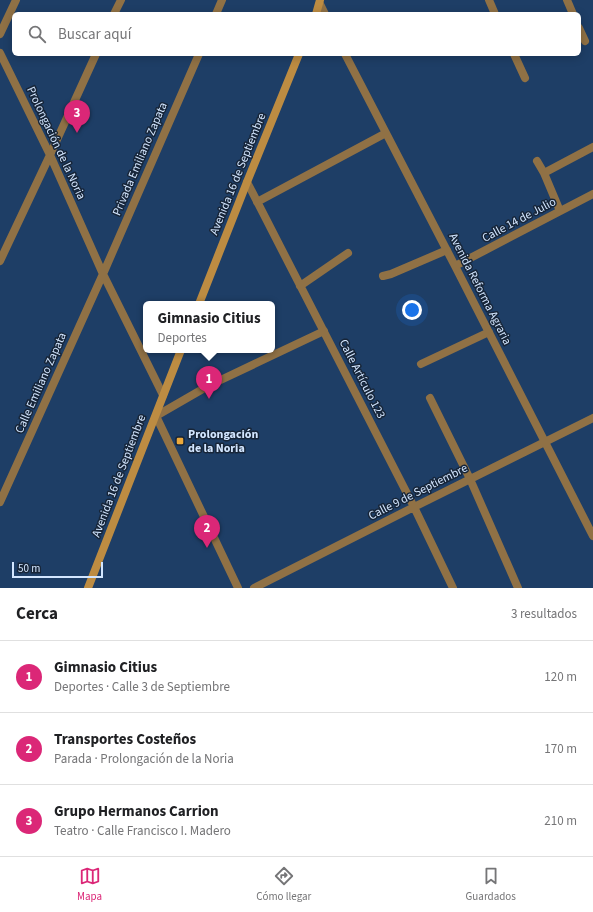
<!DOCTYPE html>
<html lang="es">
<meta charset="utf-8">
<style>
body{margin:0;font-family:"Source Sans 3",sans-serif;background:#f6f6f6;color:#202124}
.scale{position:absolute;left:12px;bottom:10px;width:91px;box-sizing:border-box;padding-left:4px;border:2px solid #d3e6ff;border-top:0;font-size:11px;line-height:14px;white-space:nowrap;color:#d3e6ff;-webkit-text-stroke:3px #172538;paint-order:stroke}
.you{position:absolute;left:412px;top:310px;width:14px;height:14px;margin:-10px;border:3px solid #fff;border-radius:50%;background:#1a73e8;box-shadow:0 0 0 6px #1a73e833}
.badge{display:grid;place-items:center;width:26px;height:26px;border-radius:50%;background:#db2777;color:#fff;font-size:13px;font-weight:700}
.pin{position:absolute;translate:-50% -33px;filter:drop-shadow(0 1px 2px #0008)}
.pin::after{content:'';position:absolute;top:21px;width:14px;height:12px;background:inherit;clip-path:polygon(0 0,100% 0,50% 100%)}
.popup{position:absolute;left:143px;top:301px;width:132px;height:52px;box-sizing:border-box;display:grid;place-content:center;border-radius:6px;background:#fff;filter:drop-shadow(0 1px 3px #0005);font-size:13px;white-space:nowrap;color:#757577}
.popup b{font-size:15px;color:#202124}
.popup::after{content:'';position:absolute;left:50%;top:100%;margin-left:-8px;border:8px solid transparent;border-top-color:#fff}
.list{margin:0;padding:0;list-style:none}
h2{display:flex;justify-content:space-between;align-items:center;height:52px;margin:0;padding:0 16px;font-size:17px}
h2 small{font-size:13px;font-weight:400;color:#757577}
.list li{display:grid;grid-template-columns:26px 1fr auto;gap:12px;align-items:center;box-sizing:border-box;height:72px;padding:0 16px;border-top:1px solid #e0e0e0}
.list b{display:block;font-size:15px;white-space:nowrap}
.list p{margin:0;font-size:13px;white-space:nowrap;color:#757577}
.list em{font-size:13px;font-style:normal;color:#757577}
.icon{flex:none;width:22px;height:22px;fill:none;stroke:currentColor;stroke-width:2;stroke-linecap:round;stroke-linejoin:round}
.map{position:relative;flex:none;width:593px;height:588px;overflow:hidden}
.search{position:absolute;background:#fff;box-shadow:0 2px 10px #0003;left:12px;right:12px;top:12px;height:44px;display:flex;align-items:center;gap:10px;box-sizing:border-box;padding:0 14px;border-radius:6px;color:#757577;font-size:15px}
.sheet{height:268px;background:#fff}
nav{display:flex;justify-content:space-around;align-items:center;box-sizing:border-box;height:56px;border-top:1px solid #e0e0e0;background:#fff;font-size:11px;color:#757577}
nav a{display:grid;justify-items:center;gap:2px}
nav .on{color:#db2777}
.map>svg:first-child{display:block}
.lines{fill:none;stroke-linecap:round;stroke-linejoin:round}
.minor{stroke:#907145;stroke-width:8}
.tertiary{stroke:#907145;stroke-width:8}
.secondary{stroke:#bd8c42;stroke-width:8}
.poi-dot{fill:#eca93b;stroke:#172538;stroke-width:1.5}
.labels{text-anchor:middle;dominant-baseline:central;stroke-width:3;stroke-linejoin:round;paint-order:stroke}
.street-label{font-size:12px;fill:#d3e6ff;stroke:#172538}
.poi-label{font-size:12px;font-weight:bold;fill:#d3e6ff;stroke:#172538;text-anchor:start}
</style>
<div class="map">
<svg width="593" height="588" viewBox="0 0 593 588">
<rect width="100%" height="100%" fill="#1e3e66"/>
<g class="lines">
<path class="minor" d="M489,0L495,14
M567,0L573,14
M320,4L325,14
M114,14L121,0
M216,14L222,0
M579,28L585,41
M0,34L16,0
M0,53L50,155L103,274L163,395
M345,54L455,266L593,536
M514,54L525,78
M537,161L544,173L560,211
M544,173L593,147
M247,182L414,507L453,588
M257,202L386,133
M0,261L50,155L96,54
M455,266L593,194
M383,276L391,274L447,250
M300,286L348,253
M421,364L489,332
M430,398L470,479L518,588
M156,416L208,386L324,331
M0,502L103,274L199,54
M254,588L414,507L593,418"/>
<path class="tertiary" d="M156,416L238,588"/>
<path class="secondary" d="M316,14L320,0
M199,304L247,182L299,54
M88,588L181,350"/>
</g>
<rect class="poi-dot" x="176" y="437" width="8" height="8" rx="2"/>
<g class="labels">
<g class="street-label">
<text transform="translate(56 143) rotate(65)">Prolongación de la Noria</text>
<text transform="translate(140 159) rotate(-67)">Privada Emiliano Zapata</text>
<text transform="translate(238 174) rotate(-68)">Avenida 16 de Septiembre</text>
<text transform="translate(519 220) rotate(-28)">Calle 14 de Julio</text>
<text transform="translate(480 289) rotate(63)">Avenida Reforma Agraria</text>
<text transform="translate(362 379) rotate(63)">Calle Artículo 123</text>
<text transform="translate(41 383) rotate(-66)">Calle Emiliano Zapata</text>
<text transform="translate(119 476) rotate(-69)">Avenida 16 de Septiembre</text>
<text transform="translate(418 492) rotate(-27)">Calle 9 de Septiembre</text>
</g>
<g class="poi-label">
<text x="188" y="434">Prolongación<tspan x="188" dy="14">de la Noria</tspan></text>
</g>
</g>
</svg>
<div class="scale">50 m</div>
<div class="you"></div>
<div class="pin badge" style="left:209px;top:399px">1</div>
<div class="popup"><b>Gimnasio Citius</b>Deportes</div>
<div class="pin badge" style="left:207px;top:548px">2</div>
<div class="pin badge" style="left:77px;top:133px">3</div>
<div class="search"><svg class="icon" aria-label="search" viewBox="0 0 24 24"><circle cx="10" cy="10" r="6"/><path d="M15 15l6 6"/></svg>Buscar aquí</div>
</div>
<section class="sheet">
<h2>Cerca<small>3 resultados</small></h2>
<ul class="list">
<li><span class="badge">1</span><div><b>Gimnasio Citius</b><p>Deportes · Calle 3 de Septiembre</p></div><em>120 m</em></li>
<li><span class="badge">2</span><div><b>Transportes Costeños</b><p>Parada · Prolongación de la Noria</p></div><em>170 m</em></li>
<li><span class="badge">3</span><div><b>Grupo Hermanos Carrion</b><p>Teatro · Calle Francisco I. Madero</p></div><em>210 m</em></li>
</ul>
</section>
<nav>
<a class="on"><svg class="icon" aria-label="map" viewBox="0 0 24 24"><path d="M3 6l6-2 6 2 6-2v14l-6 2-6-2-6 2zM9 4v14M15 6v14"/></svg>Mapa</a>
<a><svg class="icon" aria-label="directions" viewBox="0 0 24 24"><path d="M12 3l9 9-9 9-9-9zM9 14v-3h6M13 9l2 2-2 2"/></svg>Cómo llegar</a>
<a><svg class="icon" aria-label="saved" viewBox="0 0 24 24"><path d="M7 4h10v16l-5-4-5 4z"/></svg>Guardados</a>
</nav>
